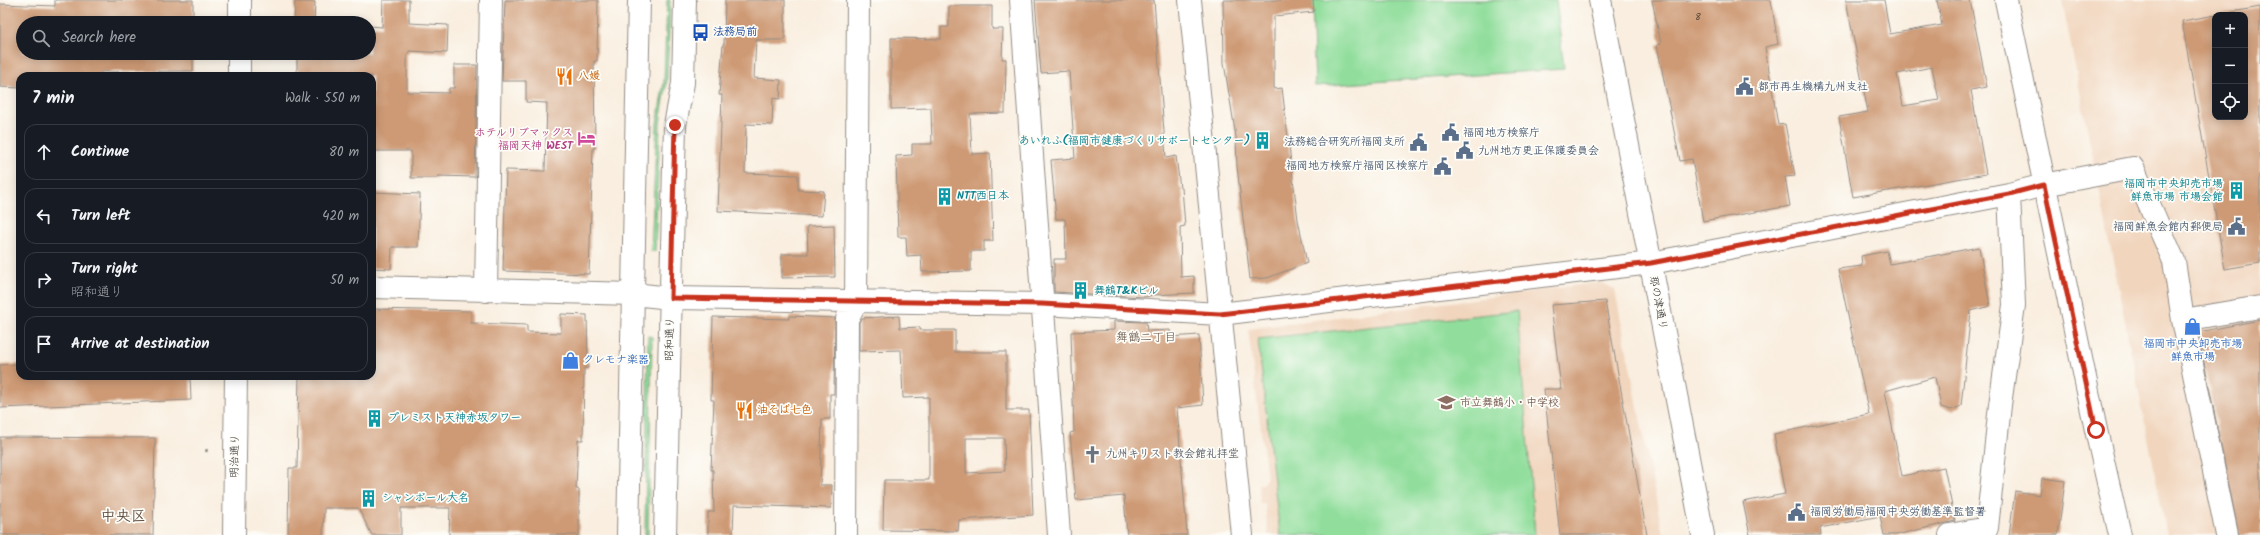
<!DOCTYPE html>
<meta charset="utf-8">
<style>
body{margin:0;font-family:Kalam,"Klee One",sans-serif;background:#242831;color:#f1f3f6}
.controls{position:absolute;right:12px;top:12px;display:grid;overflow:hidden;border-radius:8px;box-shadow:0 2px 10px #0003}
.controls button{width:36px;height:36px;display:grid;place-items:center;padding:0;border:0;border-bottom:1px solid #363941;background:#171b24;color:#f1f3f6;font:20px sans-serif}
.stop{position:absolute;width:12px;height:12px;margin:-9px;border:3px solid #c8321e;border-radius:50%;background:#fff}
.stop.end{background:#c8321e;border-color:#fff;box-shadow:0 1px 4px #0008}
.list{margin:0;padding:0;list-style:none}
h2{display:flex;justify-content:space-between;align-items:center;height:52px;margin:0;padding:0 16px;font-size:17px}
h2 small{font-size:13px;font-weight:400;color:#9ea1a6}
.list li{display:grid;grid-template-columns:26px 1fr auto;gap:12px;align-items:center;box-sizing:border-box;height:56px;margin:0 8px 8px;padding:0 8px;border:1px solid #363941;border-radius:12px}
.list b{display:block;font-size:15px;white-space:nowrap}
.list p{margin:0;font-size:13px;white-space:nowrap;color:#9ea1a6}
.list em{font-size:13px;font-style:normal;color:#9ea1a6}
.icon{flex:none;width:22px;height:22px;fill:none;stroke:currentColor;stroke-width:2;stroke-linecap:round;stroke-linejoin:round}
.map{position:relative;flex:none;width:2260px;height:535px;overflow:hidden}
.search{position:absolute;background:#171b24;box-shadow:0 2px 10px #0003;left:16px;top:16px;width:360px;height:44px;display:flex;align-items:center;gap:10px;box-sizing:border-box;padding:0 14px;border-radius:22px;color:#9ea1a6;font-size:15px}
.panel{position:absolute;background:#171b24;box-shadow:0 2px 10px #0003;left:16px;top:72px;width:360px;height:308px;border-radius:12px}
.map>svg:first-child{display:block}
.built{fill:#f1d5bd;fill-rule:evenodd}
.green{fill:#91de9c;stroke:#5e8464}
.building{fill:#ce9a74;fill-rule:evenodd}
.lines{fill:none;stroke-linecap:round;stroke-linejoin:round}
.minor-casing{stroke:#928c85;stroke-width:24}
.path{stroke:#928c85;stroke-width:2.5;stroke-dasharray:3 3;stroke-linecap:butt}
.minor{stroke:#fff;stroke-width:22}
.route{stroke:#c8321e;stroke-width:5}
.labels{text-anchor:middle;dominant-baseline:central;stroke-width:3.5;stroke-linejoin:round;paint-order:stroke}
.number-label{font-size:9px;fill:#54473d}
.transit-label{font-size:11px;font-weight:bold;fill:#164399;stroke:#fdfcf7;text-anchor:start}
.food-label{font-size:11px;font-weight:bold;fill:#c56008;stroke:#fdfcf7;text-anchor:start}
.service-label{font-size:11px;font-weight:bold;fill:#4e5e75;stroke:#fdfcf7;text-anchor:start}
.hotel-label{font-size:11px;font-weight:bold;fill:#b23c85;stroke:#fdfcf7;text-anchor:end}
.culture-label{font-size:11px;font-weight:bold;fill:#0d838f;stroke:#fdfcf7;text-anchor:start}
.street-label{font-size:11px;fill:#2b2b2b;stroke:#fdfcf7}
.shop-label{font-size:11px;font-weight:bold;fill:#366cbe;stroke:#fdfcf7}
.education-label{font-size:11px;font-weight:bold;fill:#785e54;stroke:#fdfcf7;text-anchor:start}
.worship-label{font-size:11px;font-weight:bold;fill:#5b616d;stroke:#fdfcf7;text-anchor:start}
.neighbourhood-label{font-size:12px;fill:#645245;stroke:#fdfcf7}
.district-label{font-size:15px;font-weight:bold;fill:#645245;stroke:#fdfcf7}
</style>
<div class="map">
<svg width="2260" height="535" viewBox="0 0 2260 535">
<rect width="100%" height="100%" fill="#fdfcf7"/>
<filter id="ink" filterUnits="userSpaceOnUse"><feTurbulence type="fractalNoise" baseFrequency=".025" numOctaves="2"/><feDisplacementMap in="SourceGraphic" scale="8" xChannelSelector="R" yChannelSelector="G"/><feConvolveMatrix kernelMatrix="1 2 1 2 8 2 1 2 1" color-interpolation-filters="sRGB"/></filter>
<filter id="wash" filterUnits="userSpaceOnUse"><feTurbulence type="fractalNoise" baseFrequency=".012" numOctaves="4" result="noise"/><feDisplacementMap in="SourceGraphic" scale="16" xChannelSelector="R" yChannelSelector="G"/><feGaussianBlur stdDeviation="0.9" result="paint"/><feColorMatrix in="noise" values="0 0 0 0 0 0 0 0 0 0 0 0 0 0 0 0 0 1.4 0 .05"/><feComposite in="paint" operator="in"/></filter>
<g filter="url(#wash)">
<rect width="100%" height="100%" fill="#f9eedf"/>
<path class="built" d="M2062,0H2260V535H2167ZM2215,15H2245V117H2215Z
M1602,282L1615,290L1663,535H1268L1265,503L1260,504L1259,484H1263L1267,477L1248,329Z"/>
<path class="green" d="M667,0H670L667,81L660,123L655,251H651L657,124L664,82Z
M1312,0H1556L1564,69L1315,86Z
M1517,311L1535,535H1280L1258,339Z
M648,336L652,337L648,535H645Z"/>
<g id="blocks">
<path class="building" d="M55,0H193V23H23V53H193V71L101,72V76H20V88L0,87V4L55,6Z
M383,0H409V23L448,25L447,53L409,51V54H407V92L449,93V88H454V65H477L475,177L438,176V178H411V151H372V76H297V53H294H369V26L382,27Z
M505,0H598L597,61H594L595,148H593L589,274L503,271L506,170L545,171L547,103L526,102V81H502Z
M725,0H785V40H756L754,78L781,80L780,99L773,98L772,125L746,124L745,173L798,175V190L824,191L822,216L718,211L722,95H719L723,44H724Z
M1035,0H1154L1166,158L1176,156L1180,188H1182L1185,226L1180,227L1181,277L1194,276V293L1152,295L1145,297L1054,292V259H1066L1065,219H1056L1051,160L1075,158L1069,71L1041,73Z
M1223,0H1313L1314,12L1274,16V89L1282,88L1298,220L1307,263L1267,278L1250,279L1237,166L1236,137L1224,63Z
M1652,0H1771L1778,44L1765,47L1778,125L1785,124L1795,176L1785,177L1790,206L1703,221L1692,159L1680,161L1657,45L1661,44Z
M1846,0H1884L1890,34L1942,25L1937,0H1970L1987,87L1971,90L1986,174L1853,197L1839,117L1868,112ZM1932,67L1939,100L1903,106L1897,74Z
M295,2H315L314,23H294Z
M949,6H992V29H1003L1002,59H1006L1005,113L970,114L972,154L990,153L993,241H984V251H971V271L922,272L921,255L907,256L906,237H898L896,156L912,155V144H932L931,108L891,109V38L941,39V27H949Z
M2260,7V263L2225,269L2182,21ZM2215,15H2245V117H2215Z
M372,192L420,194L418,247H392L391,269L372,268Z
M834,225L835,277L782,278V254H808L807,226Z
M1979,247L1990,306L1971,311L1961,406L1951,410L1941,407L1935,377L1885,391L1902,476L1944,467L1955,521L1896,535H1884L1880,516L1820,528L1821,535H1750L1743,502L1785,494L1774,434L1869,414L1838,269L1862,266L1861,256L1887,251L1890,264Z
M1605,301L1647,535H1560L1544,389H1561L1551,305Z
M372,309L471,311V323L527,325V332L561,333V314L587,315L588,368H584L583,440H578L576,489H579V535H449L450,508H401V535H372L358,508H324L323,535H288L289,468H297L299,376H372Z
M790,316L835,318L834,394H830V419H822L820,485H832L831,508L734,505L733,535H708V512H714L713,470H711L714,400H711L713,317L789,319Z
M899,316L900,328L920,327V330H955V352H1006V410H1029L1033,515L959,520L958,531L883,530L884,480H929V397L903,398L901,350L859,351V322L862,318ZM966,438H1004L1005,471L966,473Z
M2260,320V535H2239L2198,332Z
M1114,321L1146,322L1147,331L1170,330L1171,337L1199,335L1203,405L1177,408L1187,535H1127L1124,496L1076,500L1070,433L1074,432L1071,332L1114,330Z
M20,364V376H190L191,400L0,408V365Z
M0,437L155,438L153,535H0Z
M2042,478L2065,481L2058,535H2009L2015,491L2040,495Z"/>
</g>
</g>
<g filter="url(#ink)">
<use href="#blocks" fill-opacity="0" stroke="#928c85" stroke-width="1"/>
<g class="lines">
<defs>
<path id="minor" d="M1021,0L1059,535
M1190,0L1242,535
M1600,0L1703,535
M2006,0L2096,430L2120,535
M240,23V0
M239,76V53
M372,287L633,294L671,298L1042,304L1220,314L1651,263L2009,194L2044,185L2133,168L2174,261L2183,320L2227,535
M486,291L491,0
M2183,320L2260,307
M234,535L236,376
M628,535L639,0
M665,535L675,125L683,83L685,0
M846,535L847,319L856,302L858,0
M1950,535L1987,528L2000,405L2014,305L2009,194"/>
</defs>
<use href="#minor" class="minor-casing"/>
<path class="path" d="M206,452L207,449"/>
<use href="#minor" class="minor"/>
</g>
</g>
<g class="lines" filter="url(#ink)">
<path class="route" d="M675,125L671,298L1042,304L1220,314L1651,263L2009,194L2044,185L2096,430"/>
</g>
<defs>
<symbol id="bus-bare" viewBox="-9 -9 18 18"><path d="M-5-6H5V4H4V6H2V4H-2V6H-4V4H-5ZM-3.5-4V0h7V-4ZM-3.5 1.2v1.5H-2V1.2ZM2 1.2v1.5H3.5V1.2Z" fill="#1a4fb4" stroke="#fdfcf7" stroke-width="2.5" paint-order="stroke"/></symbol>
<symbol id="restaurant-bare" viewBox="-9 -9 18 18"><path d="M-5-6h1v4h1v-4h1v4h1v-4h1v5L-1.5 .5V6h-2V.5L-5-1ZM5-6V6H3V1.5H1.5Q1.5-4 5-6Z" fill="#e8710a" stroke="#fdfcf7" stroke-width="2.5" paint-order="stroke"/></symbol>
<symbol id="civic-bare" viewBox="-9 -9 18 18"><path d="M-.6-6.5H3V-4.5H.6V-3L4-1V1h2V6H-6V1h2V-1L-.6-3ZM-1.2 2.5V6h2.4V2.5Z" fill="#5c6f8a" stroke="#fdfcf7" stroke-width="2.5" paint-order="stroke"/></symbol>
<symbol id="hotel-bare" viewBox="-9 -9 18 18"><path d="M-6-4.5h1.5V1H6V5H4.5V3h-9V5H-6ZM-4 0a1.8 1.8 0 1 1 3.6 0ZM.5 0V-2.5h3Q6-2.5 6 0Z" fill="#d1479c" stroke="#fdfcf7" stroke-width="2.5" paint-order="stroke"/></symbol>
<symbol id="building-bare" viewBox="-9 -9 18 18"><path d="M-4-6H4V6H1V3H-1V6H-4ZM-2.5-4.3h1.7v1.8h-1.7ZM.8-4.3h1.7v1.8H.8ZM-2.5-1h1.7V.8h-1.7ZM.8-1h1.7V.8H.8Z" fill="#0f9aa8" stroke="#fdfcf7" stroke-width="2.5" paint-order="stroke"/></symbol>
<symbol id="shop-bare" viewBox="-9 -9 18 18"><path d="M-5-2.5h2.3a2.7 3.5 0 0 1 5.4 0H5L5.5 6h-11ZM-1.5-2.5h3a1.5 2.3 0 0 0-3 0Z" fill="#3f7fe0" stroke="#fdfcf7" stroke-width="2.5" paint-order="stroke"/></symbol>
<symbol id="school-bare" viewBox="-9 -9 18 18"><path d="M0-5L7-2L0 1L-7-2ZM-4 1L0 2.5L4 1V4Q0 6-4 4Z" fill="#8d6e63" stroke="#fdfcf7" stroke-width="2.5" paint-order="stroke"/></symbol>
<symbol id="church-bare" viewBox="-9 -9 18 18"><path d="M-1.2-6h2.4v3.5h3.3v2.4h-3.3V6h-2.4V-.1h-3.3v-2.4h3.3Z" fill="#6b7280" stroke="#fdfcf7" stroke-width="2.5" paint-order="stroke"/></symbol>
</defs>
<g fill-rule="evenodd">
<use href="#bus-bare" x="688" y="20" width="25" height="25"/>
<use href="#restaurant-bare" x="552" y="64" width="25" height="25"/>
<use href="#civic-bare" x="1732" y="74" width="25" height="25"/>
<use href="#civic-bare" x="1438" y="120" width="25" height="25"/>
<use href="#hotel-bare" x="574" y="126" width="25" height="25"/>
<use href="#building-bare" x="1250" y="128" width="25" height="25"/>
<use href="#civic-bare" x="1406" y="130" width="25" height="25"/>
<use href="#civic-bare" x="1452" y="138" width="25" height="25"/>
<use href="#civic-bare" x="1430" y="154" width="25" height="25"/>
<use href="#building-bare" x="2224" y="178" width="25" height="25"/>
<use href="#building-bare" x="932" y="184" width="25" height="25"/>
<use href="#civic-bare" x="2224" y="214" width="25" height="25"/>
<use href="#building-bare" x="1068" y="278" width="25" height="25"/>
<use href="#shop-bare" x="2180" y="314" width="25" height="25"/>
<use href="#shop-bare" x="558" y="348" width="25" height="25"/>
<use href="#school-bare" x="1434" y="390" width="25" height="25"/>
<use href="#restaurant-bare" x="732" y="398" width="25" height="25"/>
<use href="#building-bare" x="362" y="406" width="25" height="25"/>
<use href="#church-bare" x="1080" y="442" width="25" height="25"/>
<use href="#building-bare" x="356" y="486" width="25" height="25"/>
<use href="#civic-bare" x="1784" y="500" width="25" height="25"/>
</g>
<g class="labels">
<g class="number-label">
<text x="1698" y="17">8</text>
</g>
<g class="transit-label">
<text x="713" y="32">法務局前</text>
</g>
<g class="food-label">
<text x="578" y="76">八媛</text>
<text x="757" y="410">油そば七色</text>
</g>
<g class="service-label">
<text x="1758" y="87">都市再生機構九州支社</text>
<text x="1463" y="133">福岡地方検察庁</text>
<text x="1405" y="142" text-anchor="end">法務総合研究所福岡支所</text>
<text x="1478" y="151">九州地方更正保護委員会</text>
<text x="1429" y="166" text-anchor="end">福岡地方検察庁福岡区検察庁</text>
<text x="2223" y="227" text-anchor="end">福岡鮮魚会館内郵便局</text>
<text x="1810" y="512">福岡労働局福岡中央労働基準監督署</text>
</g>
<g class="hotel-label">
<text x="573" y="133">ホテルリブマックス<tspan x="573" dy="13">福岡天神 WEST</tspan></text>
</g>
<g class="culture-label">
<text x="1250" y="141" text-anchor="end">あいれふ(福岡市健康づくりサポートセンター)</text>
<text x="2223" y="184" text-anchor="end">福岡市中央卸売市場<tspan x="2223" dy="13">鮮魚市場 市場会館</tspan></text>
<text x="957" y="196">NTT西日本</text>
<text x="1094" y="291">舞鶴T&amp;Kビル</text>
<text x="388" y="418">プレミスト天神赤坂タワー</text>
<text x="382" y="498">シャンボール大名</text>
</g>
<g class="street-label">
<text transform="translate(1658 303) rotate(79)">那の津通り</text>
<text transform="translate(670 339) rotate(-89)">昭和通り</text>
<text transform="translate(235 456) rotate(-89)">明治通り</text>
</g>
<g class="shop-label">
<text x="2193" y="344">福岡市中央卸売市場<tspan x="2193" dy="13">鮮魚市場</tspan></text>
<text x="583" y="360" text-anchor="start">クレモナ楽器</text>
</g>
<g class="education-label">
<text x="1460" y="403">市立舞鶴小・中学校</text>
</g>
<g class="worship-label">
<text x="1106" y="454">九州キリスト教会館礼拝堂</text>
</g>
<g class="neighbourhood-label">
<text x="1146" y="337">舞鶴二丁目</text>
</g>
<g class="district-label">
<text x="123" y="517">中央区</text>
</g>
</g>
</svg>
<div class="controls">
<button>+</button>
<button>−</button>
<button><svg class="icon" aria-label="locate" viewBox="0 0 24 24"><circle cx="12" cy="12" r="6"/><path d="M12 2v4M12 18v4M2 12h4M18 12h4"/></svg></button>
</div>
<div class="stop" style="left:2096px;top:430px"></div>
<div class="stop end" style="left:675px;top:125px"></div>
<div class="search"><svg class="icon" aria-label="search" viewBox="0 0 24 24"><circle cx="10" cy="10" r="6"/><path d="M15 15l6 6"/></svg>Search here</div>
<section class="panel">
<h2>7 min<small>Walk · 550 m</small></h2>
<ul class="list">
<li><svg class="icon" aria-label="ahead" viewBox="0 0 24 24"><path d="M12 20V5M6 11l6-6 6 6"/></svg><div><b>Continue</b></div><em>80 m</em></li>
<li><svg class="icon" aria-label="left" viewBox="0 0 24 24"><path d="M17 20v-9H6M10 6l-5 5 5 5"/></svg><div><b>Turn left</b></div><em>420 m</em></li>
<li><svg class="icon" aria-label="right" viewBox="0 0 24 24"><path d="M7 20v-9h11M14 6l5 5-5 5"/></svg><div><b>Turn right</b><p>昭和通り</p></div><em>50 m</em></li>
<li><svg class="icon" aria-label="arrive" viewBox="0 0 24 24"><path d="M6 21V4h12l-3 4 3 4H6"/></svg><div><b>Arrive at destination</b></div></li>
</ul>
</section>
</div>
